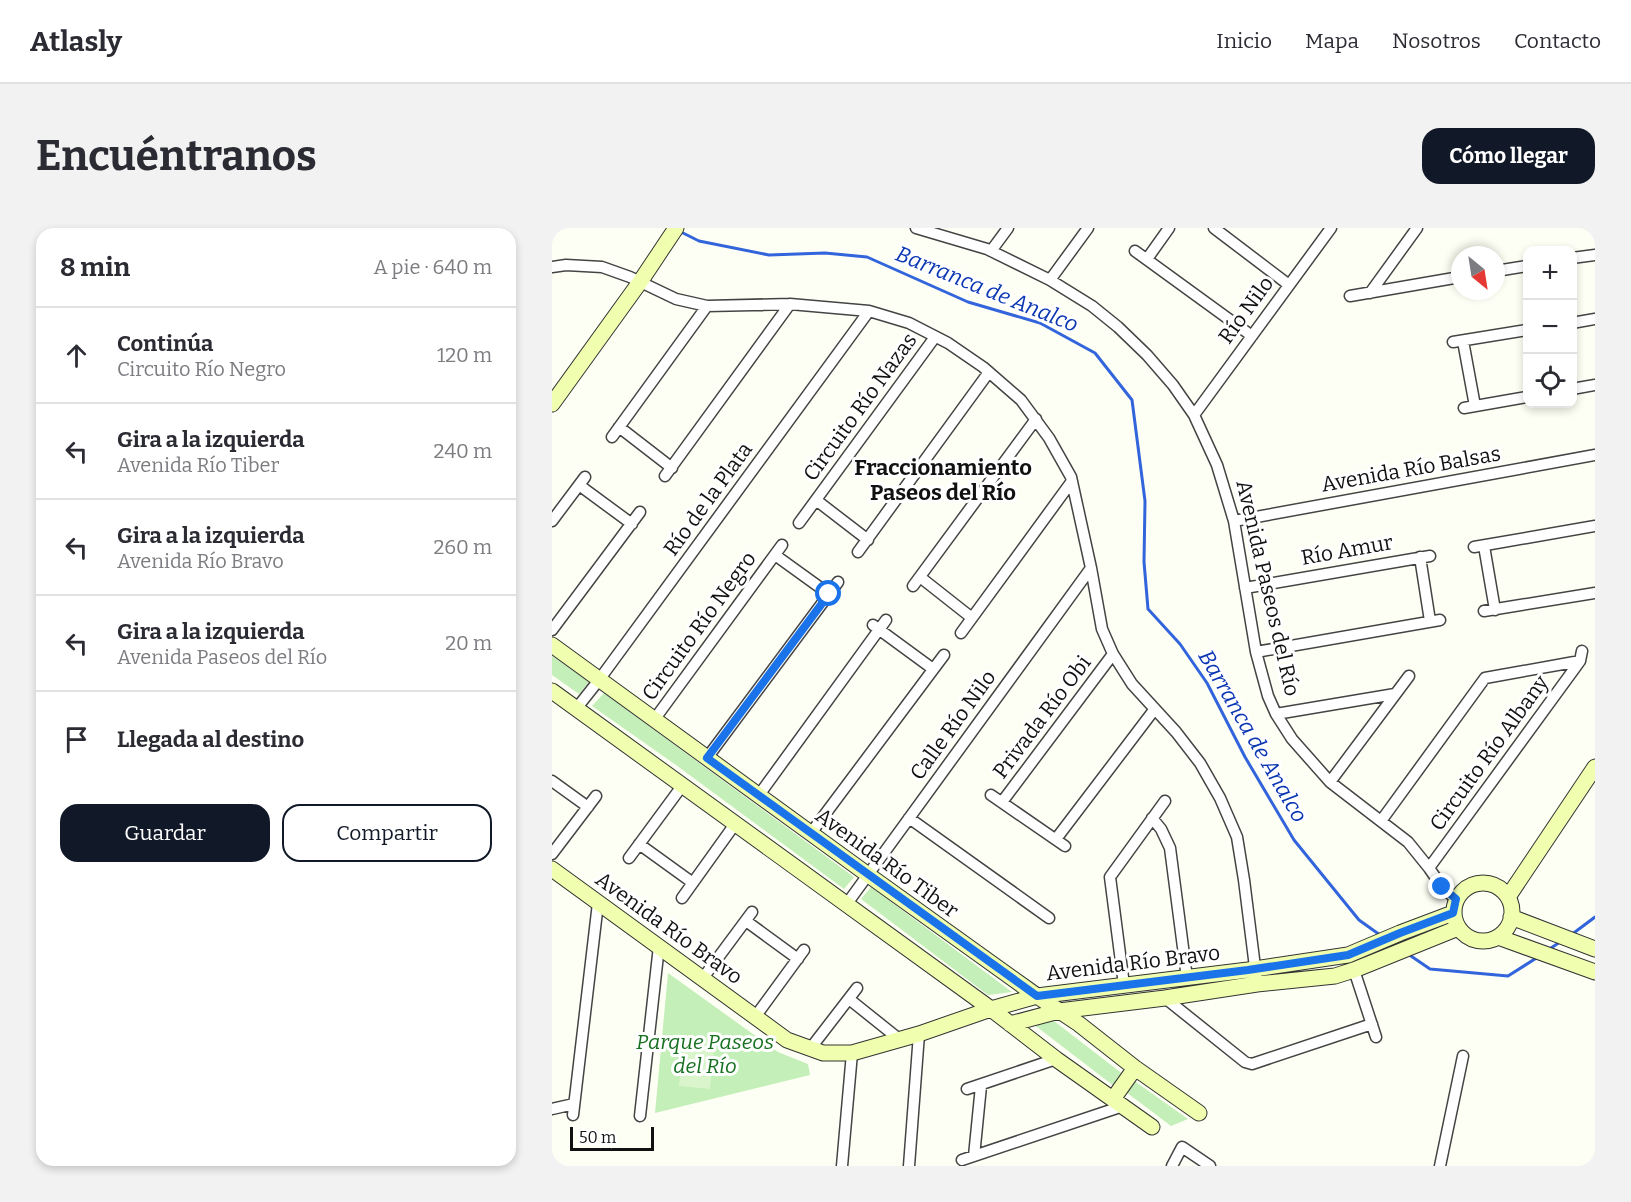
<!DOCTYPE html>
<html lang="es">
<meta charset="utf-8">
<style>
body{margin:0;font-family:Bitter,serif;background:#f2f2f3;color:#2b2b33}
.controls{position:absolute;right:18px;top:18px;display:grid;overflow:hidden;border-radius:12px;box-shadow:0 3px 9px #0003}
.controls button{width:54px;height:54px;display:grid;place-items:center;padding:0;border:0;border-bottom:2px solid #e1e1e2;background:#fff;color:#2b2b33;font:30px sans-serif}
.compass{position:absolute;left:899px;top:18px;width:54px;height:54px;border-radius:50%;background:#fff;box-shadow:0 3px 9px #0003;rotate:150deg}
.scale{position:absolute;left:18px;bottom:15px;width:84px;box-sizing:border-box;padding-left:6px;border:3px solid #111;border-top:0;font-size:16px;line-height:21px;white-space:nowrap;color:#111;-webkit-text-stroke:4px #fff;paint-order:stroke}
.stop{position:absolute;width:18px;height:18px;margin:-14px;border:4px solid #1a73e8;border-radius:50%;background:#fff}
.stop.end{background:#1a73e8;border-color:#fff;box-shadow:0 2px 6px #0008}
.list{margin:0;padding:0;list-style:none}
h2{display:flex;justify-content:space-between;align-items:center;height:78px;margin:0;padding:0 24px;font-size:26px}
h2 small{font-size:20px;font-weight:400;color:#7c7c81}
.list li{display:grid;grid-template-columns:39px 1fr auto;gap:18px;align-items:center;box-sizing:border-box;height:96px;padding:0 24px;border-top:2px solid #e1e1e2}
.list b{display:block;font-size:22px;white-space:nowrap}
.list p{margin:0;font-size:20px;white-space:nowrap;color:#7c7c81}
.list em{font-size:20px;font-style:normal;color:#7c7c81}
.actions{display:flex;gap:12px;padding:18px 24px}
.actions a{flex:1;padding:14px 0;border:2px solid #111827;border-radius:18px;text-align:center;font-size:21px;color:#111827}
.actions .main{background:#111827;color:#fff}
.icon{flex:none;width:33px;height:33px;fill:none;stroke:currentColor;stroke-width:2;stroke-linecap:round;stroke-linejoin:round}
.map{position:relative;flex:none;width:1043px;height:938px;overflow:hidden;border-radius:18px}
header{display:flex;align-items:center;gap:36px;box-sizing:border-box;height:84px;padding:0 30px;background:#fff;border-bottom:2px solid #e1e1e2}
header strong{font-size:28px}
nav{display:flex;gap:33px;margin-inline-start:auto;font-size:21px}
.intro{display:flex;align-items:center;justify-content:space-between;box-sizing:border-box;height:144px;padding:0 36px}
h1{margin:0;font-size:42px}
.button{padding:15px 27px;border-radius:18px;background:#111827;color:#fff;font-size:21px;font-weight:700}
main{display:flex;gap:36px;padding:0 36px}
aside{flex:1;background:#fff;border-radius:18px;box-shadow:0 3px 9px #0003}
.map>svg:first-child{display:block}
.park{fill:#c4efb8}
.pitch{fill:#daf5cb}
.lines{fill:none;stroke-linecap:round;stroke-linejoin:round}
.stream{stroke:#3264dc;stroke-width:3}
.street-casing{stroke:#444;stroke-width:13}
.secondary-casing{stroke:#333;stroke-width:17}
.street{stroke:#fff;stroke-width:10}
.secondary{stroke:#f0ffaf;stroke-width:15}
.route{stroke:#1a73e8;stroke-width:8}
.labels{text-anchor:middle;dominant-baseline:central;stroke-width:6;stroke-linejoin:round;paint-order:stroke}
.street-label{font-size:21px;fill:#111;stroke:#fff}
.park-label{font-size:21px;font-style:italic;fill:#187121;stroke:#fff}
.water-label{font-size:22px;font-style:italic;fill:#0a36b2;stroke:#fff}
.neighbourhood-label{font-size:22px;font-weight:bold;fill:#111;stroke:#fff}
</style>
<header>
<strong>Atlasly</strong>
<nav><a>Inicio</a><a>Mapa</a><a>Nosotros</a><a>Contacto</a></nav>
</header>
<div class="intro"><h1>Encuéntranos</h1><a class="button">Cómo llegar</a></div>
<main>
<aside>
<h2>8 min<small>A pie · 640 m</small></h2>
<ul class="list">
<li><svg class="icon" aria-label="ahead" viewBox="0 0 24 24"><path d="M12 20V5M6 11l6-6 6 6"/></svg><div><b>Continúa</b><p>Circuito Río Negro</p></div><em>120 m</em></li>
<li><svg class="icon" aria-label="left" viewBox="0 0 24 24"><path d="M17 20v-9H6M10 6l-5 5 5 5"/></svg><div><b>Gira a la izquierda</b><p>Avenida Río Tiber</p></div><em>240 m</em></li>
<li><svg class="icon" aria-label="left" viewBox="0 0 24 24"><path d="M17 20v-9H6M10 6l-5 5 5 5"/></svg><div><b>Gira a la izquierda</b><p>Avenida Río Bravo</p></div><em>260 m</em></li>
<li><svg class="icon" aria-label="left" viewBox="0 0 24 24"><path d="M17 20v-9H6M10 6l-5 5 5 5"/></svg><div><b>Gira a la izquierda</b><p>Avenida Paseos del Río</p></div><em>20 m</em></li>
<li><svg class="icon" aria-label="arrive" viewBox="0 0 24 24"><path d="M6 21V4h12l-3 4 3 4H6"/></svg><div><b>Llegada al destino</b></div></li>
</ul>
<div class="actions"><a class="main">Guardar</a><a>Compartir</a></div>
</aside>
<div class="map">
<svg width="1043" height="938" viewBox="0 0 1043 938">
<rect width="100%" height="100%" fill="#fefff4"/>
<path class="park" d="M0,428L37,454L27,466L0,447Z
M52,465L302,649L292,661L124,537L40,478Z
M319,659L460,764L436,767L309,671Z
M116,745L226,824L256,836L258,847L103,885Z
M502,793L572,847L562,858L481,796Z
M581,852L636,891L619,898L574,864Z"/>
<path class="pitch" d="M132,807L163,810L158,861L127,858Z"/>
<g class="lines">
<path class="stream" d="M129,4L147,13L217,27L273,25L315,29L416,74L488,95L543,125L580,172L593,273L592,334L596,381L628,416L655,455L693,529L742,612L807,692L828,707
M1019,707L1043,689
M996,722L1008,714
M856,726L878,741L956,748L986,729"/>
<defs>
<path id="street" d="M364,0L435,21L498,52L540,78L566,99L595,127L621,157L642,187L665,237L682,293L704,424L716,468L724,486L740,511L778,554L856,614L877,640L890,659L904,671
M662,0L737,57
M439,23L456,0
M583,23L700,108
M1020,30L1043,27
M595,31L617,0
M0,39L14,37L50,39L78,49L124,71L155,78L238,76L317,83L357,95L396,115L431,139L469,172L497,210L519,249L539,340L550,401L561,426L580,456L624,504L648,535L668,570L685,609L692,652L704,747
M944,43L975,38
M498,52L536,0
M818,65L865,0
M798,68L908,49
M1020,95L1043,91
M911,113L923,178
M901,114L975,102
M1020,161L1043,157
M912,180L975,169
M642,187L779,0
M67,199L120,240
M60,209L155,78
M113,248L238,76
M27,257L80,296
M264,272L316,312
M0,293L33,249
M682,293L1043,227
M247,295L383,109
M932,318L943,382
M922,319L1043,298
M306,324L437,144
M223,327L277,366
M868,329L878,393
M368,349L420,390
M361,358L484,191
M693,360L878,328
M932,383L1043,365
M321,397L381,441
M0,402L88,284
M409,405L520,253
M704,424L888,392
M24,481L47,452L317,83
M724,486L843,466
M102,492L230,317
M155,530L286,354
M0,553L36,579
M778,554L857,448
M207,567L334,392
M439,567L513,618
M450,574L561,426
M357,590L497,690
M600,590L609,601L618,620L635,750
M829,593L933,450L1028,433
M259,605L392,427
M504,611L602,482
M87,616L141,655
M0,626L44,568
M77,630L130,558
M877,640L1028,433L1030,423
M130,670L183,596
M294,677L539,340
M194,693L246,731
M802,742L824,809
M151,750L200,684
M572,757L558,649L613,573
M613,770L693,834L700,836L820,796
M297,771L347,811
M203,789L252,722
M258,821L305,760
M415,861L504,831
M0,881L22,876
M21,887L46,675
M88,888L107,718
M422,928L429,858
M410,932L571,878
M290,938L300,825
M357,938L367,806
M620,938L630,919L658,938
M888,938L911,828"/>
<path id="secondary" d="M0,176L88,54L124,0
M0,417L308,641L485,768L527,796L583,840L647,885
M0,463L439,781L504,831L600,899
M0,641L235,812L271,825H300L367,806L439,781L485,768L696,742L796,727L848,705L901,685
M902 684a29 29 0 1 1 58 0a29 29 0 1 1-58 0Z
M956,669L1043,539
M959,689L1043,721
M946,709L1043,744
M458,796L507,783L613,770L705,756L783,748L802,742L906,700
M561,871L583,840"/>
</defs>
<use href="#street" class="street-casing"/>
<use href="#secondary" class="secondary-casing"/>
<use href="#street" class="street"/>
<use href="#secondary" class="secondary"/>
</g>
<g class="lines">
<path class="route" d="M277,366L155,530L485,768L696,742L796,727L848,705L901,685L904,671L890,659"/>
</g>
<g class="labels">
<g class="street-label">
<text transform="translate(694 82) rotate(-54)">Río Nilo</text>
<text transform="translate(308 179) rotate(-54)">Circuito Río Nazas</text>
<text transform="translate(859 241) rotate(-10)">Avenida Río Balsas</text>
<text transform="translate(156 271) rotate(-54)">Río de la Plata</text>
<text transform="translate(795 322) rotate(-10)">Río Amur</text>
<text transform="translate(716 360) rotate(77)">Avenida Paseos del Río</text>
<text transform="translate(147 398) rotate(-54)">Circuito Río Negro</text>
<text transform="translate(490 489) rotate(-53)">Privada Río Obi</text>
<text transform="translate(401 497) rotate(-54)">Calle Río Nilo</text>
<text transform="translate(937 525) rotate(-54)">Circuito Río Albany</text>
<text transform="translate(335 635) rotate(36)">Avenida Río Tiber</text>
<text transform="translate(117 700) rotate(36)">Avenida Río Bravo</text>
<text transform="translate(581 735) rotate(-7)">Avenida Río Bravo</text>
</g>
<g class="park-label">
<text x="153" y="814">Parque Paseos<tspan x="153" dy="24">del Río</tspan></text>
</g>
<g class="water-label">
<text transform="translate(435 61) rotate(22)">Barranca de Analco</text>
<text transform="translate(701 508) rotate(60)">Barranca de Analco</text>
</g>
<g class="neighbourhood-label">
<text x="391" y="239">Fraccionamiento<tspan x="391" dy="25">Paseos del Río</tspan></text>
</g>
</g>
</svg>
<div class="controls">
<button>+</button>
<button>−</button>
<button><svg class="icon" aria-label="locate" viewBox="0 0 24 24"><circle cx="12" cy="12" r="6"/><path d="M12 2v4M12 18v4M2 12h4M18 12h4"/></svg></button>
</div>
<svg class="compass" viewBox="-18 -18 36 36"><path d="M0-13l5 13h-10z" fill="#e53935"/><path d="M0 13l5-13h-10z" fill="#7c7c81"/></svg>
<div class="scale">50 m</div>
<div class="stop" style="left:277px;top:366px"></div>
<div class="stop end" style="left:890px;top:659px"></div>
</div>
</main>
